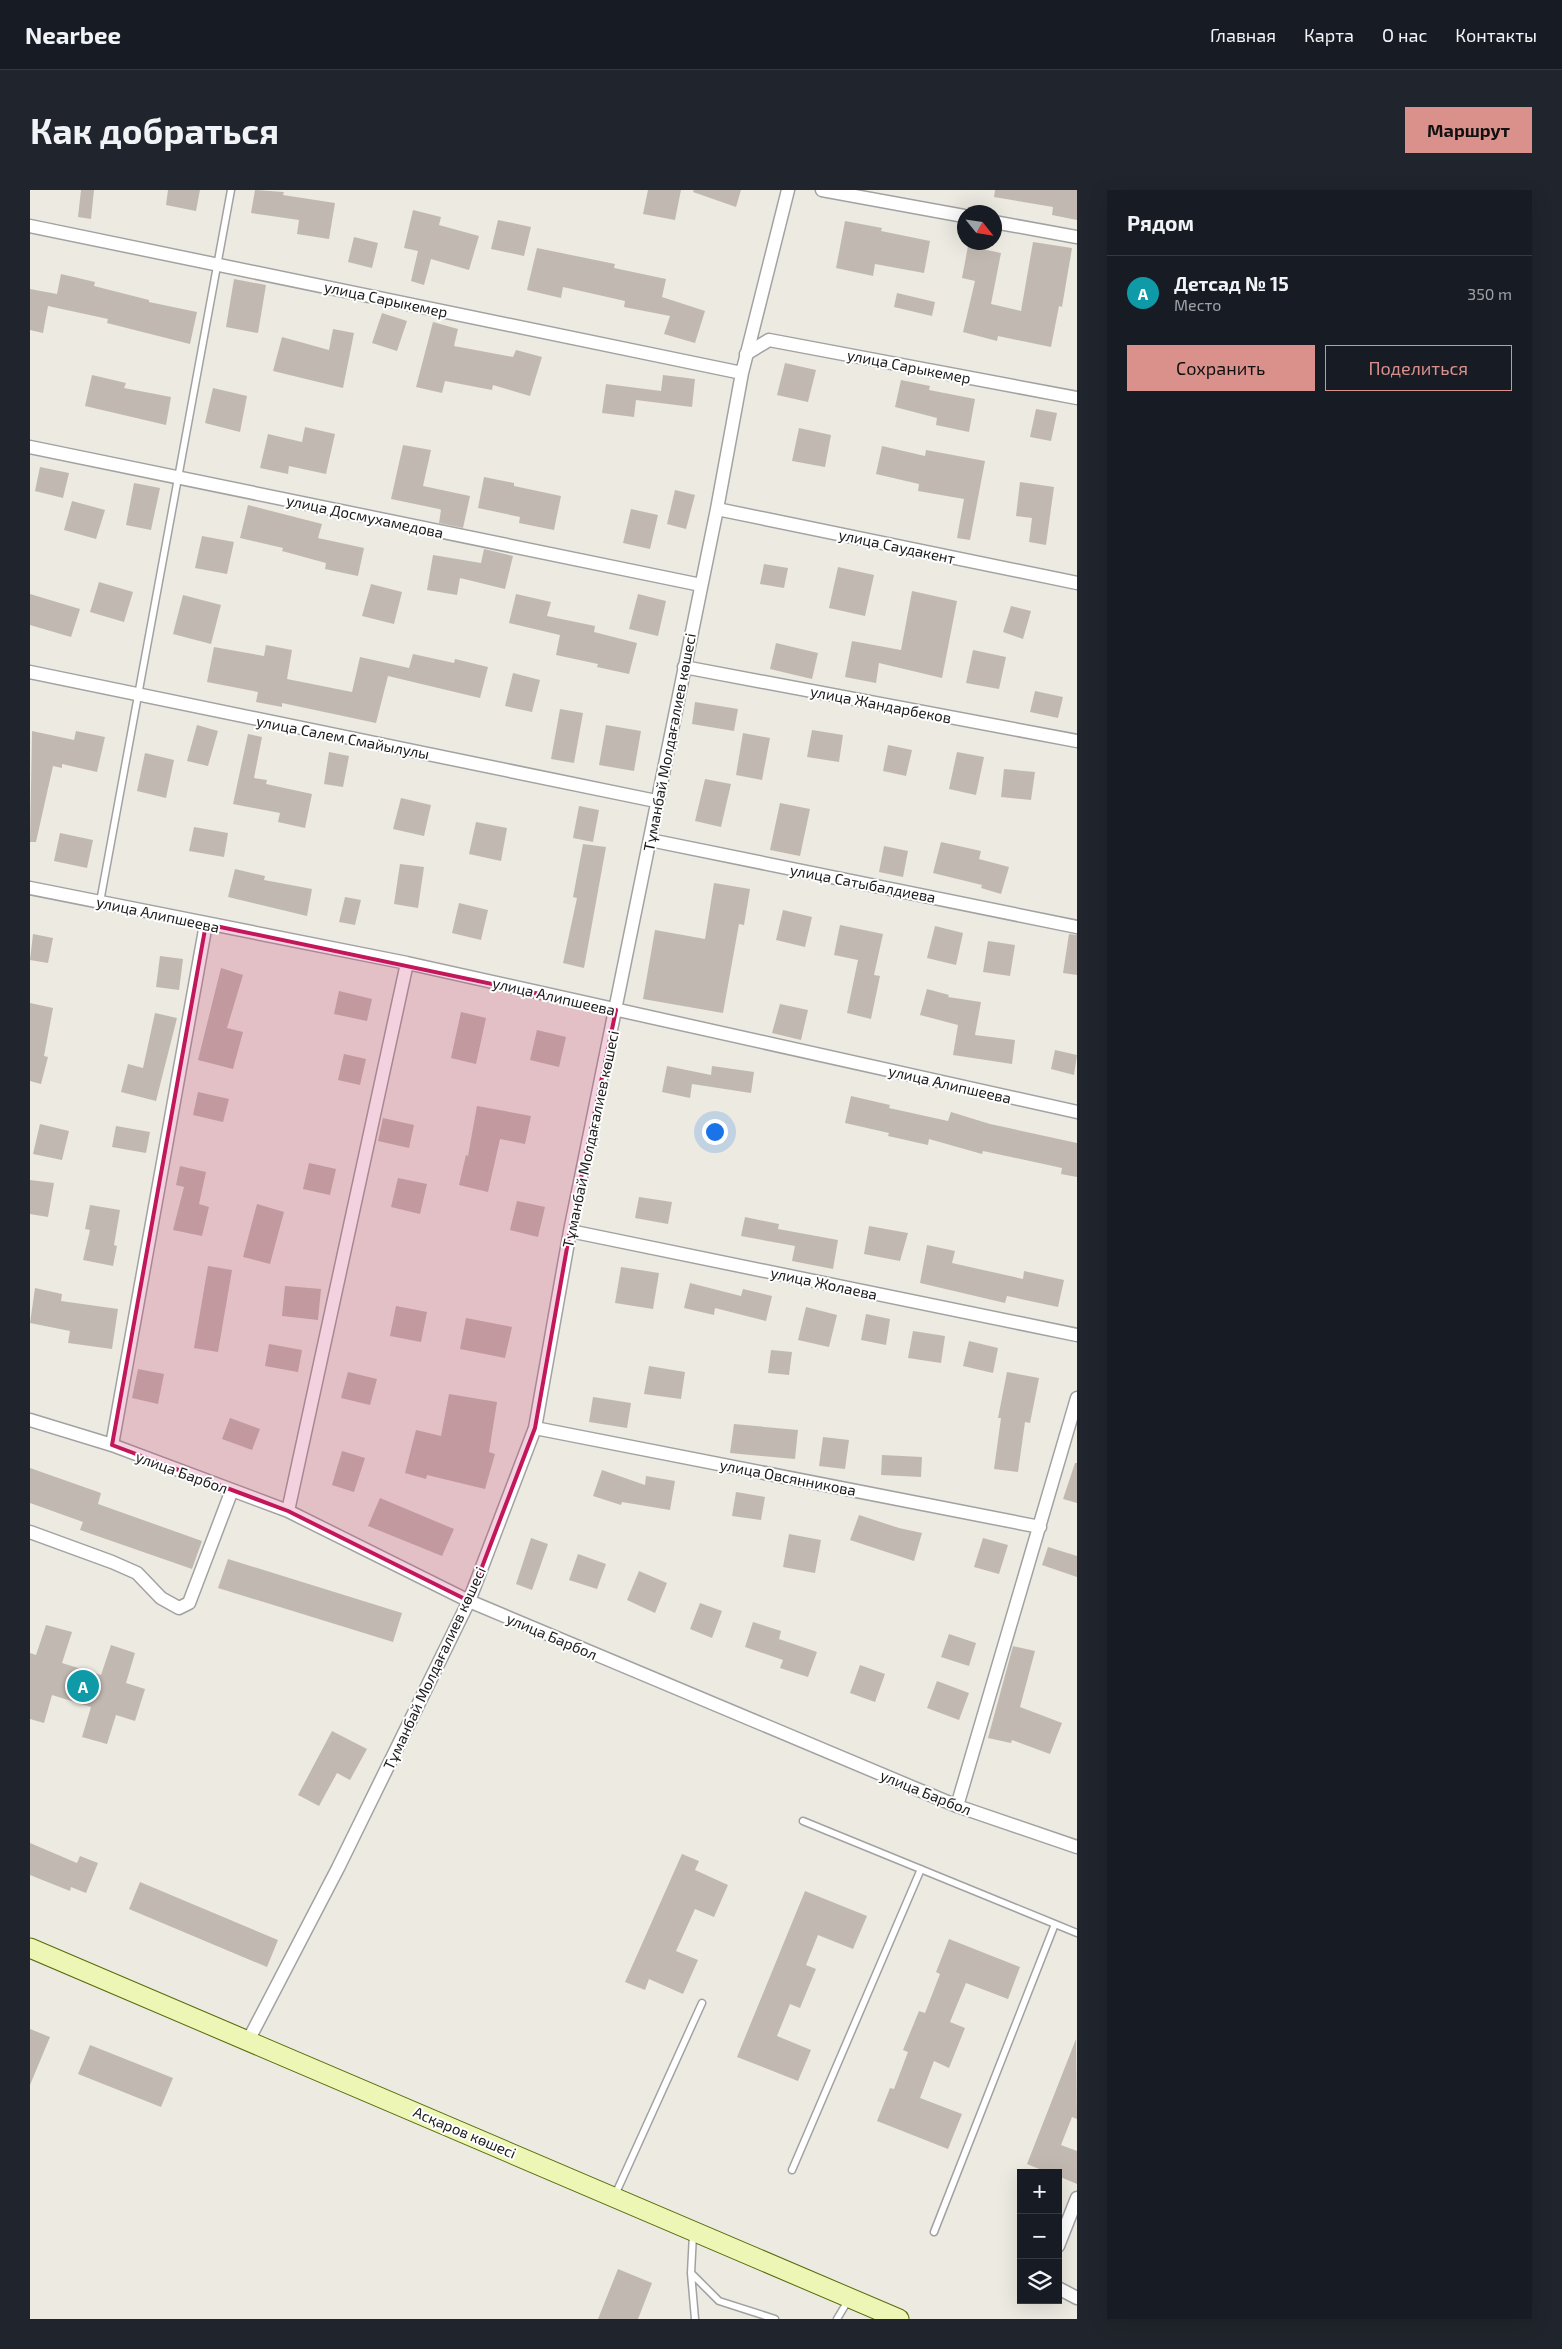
<!DOCTYPE html>
<html lang="ru">
<meta charset="utf-8">
<style>
body{margin:0;font-family:"Exo 2",sans-serif;background:#20242c;color:#f1f3f6}
.controls{position:absolute;right:15px;bottom:15px;display:grid;overflow:hidden;border-radius:0px;box-shadow:0 5px 20px #0002}
.controls button{width:45px;height:45px;display:grid;place-items:center;padding:0;border:0;border-bottom:1px solid #363941;background:#171b24;color:#f1f3f6;font:25px sans-serif}
.compass{position:absolute;left:927px;top:15px;width:45px;height:45px;border-radius:50%;background:#171b24;box-shadow:0 5px 20px #0002;rotate:120deg}
.you{position:absolute;left:684px;top:941px;width:18px;height:18px;margin:-12px;border:4px solid #fff;border-radius:50%;background:#1a73e8;box-shadow:0 0 0 8px #1a73e833}
.badge{display:grid;place-items:center;width:32px;height:32px;border-radius:50%;background:#da918b;color:#fff;font-size:16px;font-weight:700}
.pin{position:absolute;translate:-50% -50%;border:2px solid #fff;box-shadow:0 1px 5px #0006}
.list{margin:0;padding:0;list-style:none}
h2{display:flex;justify-content:space-between;align-items:center;height:65px;margin:0;padding:0 20px;font-size:21px}
h2 small{font-size:16px;font-weight:400;color:#9ea1a6}
.list li{display:grid;grid-template-columns:32px 1fr auto;gap:15px;align-items:center;box-sizing:border-box;height:75px;padding:0 20px;border-top:1px solid #363941}
.list b{display:block;font-size:19px;white-space:nowrap}
.list p{margin:0;font-size:16px;white-space:nowrap;color:#9ea1a6}
.list em{font-size:16px;font-style:normal;color:#9ea1a6}
.actions{display:flex;gap:10px;padding:15px 20px}
.actions a{flex:1;padding:11px 0;border:1px solid #da918b;border-radius:0px;text-align:center;font-size:18px;color:#da918b}
.actions .main{background:#da918b;color:#111}
.icon{flex:none;width:28px;height:28px;fill:none;stroke:currentColor;stroke-width:2;stroke-linecap:round;stroke-linejoin:round}
.map{position:relative;flex:none;width:1047px;height:2129px;overflow:hidden;border-radius:0px}
header{display:flex;align-items:center;gap:30px;box-sizing:border-box;height:70px;padding:0 25px;background:#171b24;border-bottom:1px solid #363941}
header strong{font-size:24px}
nav{display:flex;gap:28px;margin-inline-start:auto;font-size:18px}
.intro{display:flex;align-items:center;justify-content:space-between;box-sizing:border-box;height:120px;padding:0 30px}
h1{margin:0;font-size:35px}
.button{padding:12px 22px;border-radius:0px;background:#da918b;color:#111;font-size:18px;font-weight:700}
main{display:flex;gap:30px;padding:0 30px}
aside{flex:1;background:#171b24;border-radius:0px;box-shadow:0 5px 20px #0002}
.map>svg:first-child{display:block}
.building{fill:#c1b9b1}
.lines{fill:none;stroke-linecap:round;stroke-linejoin:round}
.service-casing{stroke:#a2a2a2;stroke-width:9}
.minor-casing{stroke:#a2a2a2;stroke-width:15}
.secondary-casing{stroke:#576c09;stroke-width:21}
.service{stroke:#fff;stroke-width:6}
.minor{stroke:#fff;stroke-width:12}
.secondary{stroke:#edf6b5;stroke-width:19}
.marked{fill:#c2185b;fill-opacity:0.2;stroke:#c2185b;stroke-width:4;stroke-linejoin:round}
.labels{text-anchor:middle;dominant-baseline:central;stroke-width:4;stroke-linejoin:round;paint-order:stroke}
.street-label{font-size:15px;fill:#1b1b1b;stroke:#fff}
</style>
<header>
<strong>Nearbee</strong>
<nav><a>Главная</a><a>Карта</a><a>О нас</a><a>Контакты</a></nav>
</header>
<div class="intro"><h1>Как добраться</h1><a class="button">Маршрут</a></div>
<main>
<div class="map">
<svg width="1047" height="2129" viewBox="0 0 1047 2129">
<rect width="100%" height="100%" fill="#eceae1"/>
<path class="building" d="M51,0H64L61,29L48,27Z
M138,0H170L166,21L136,15Z
M225,0L254,2L253,5L305,13L299,49L267,44L269,30L221,23Z
M618,0H651L645,30L613,24Z
M664,0H711L706,17L663,2Z
M965,0H1047V30L1022,25L1023,17L964,7Z
M383,20L411,27L409,35L449,46L439,80L401,69L394,95L381,91L388,61L374,58Z
M468,30L501,37L494,66L461,59Z
M815,31L852,38L851,41L900,51L894,83L845,74L843,86L806,78Z
M324,47L348,53L342,78L318,72Z
M1003,52L1042,58L1032,117L1029,116L1021,157L968,146L967,151L933,142L945,91L932,88L938,56L971,63L961,114L991,121Z
M507,58L585,74L584,78L636,89L632,107L675,121L665,153L634,144L640,126L594,117L595,111L533,97L531,108L497,100Z
M31,84L65,92L64,96L119,110V112L167,122L160,154L77,133L78,129L18,116L13,143L0,140V99L27,104Z
M204,89L236,95L228,143L196,137Z
M867,103L905,112L902,126L864,117Z
M352,123L377,131L367,161L342,153Z
M403,132L428,139L424,156L483,167L486,160L512,167L500,206L463,195L462,200L415,191L412,203L386,197Z
M303,139L324,143L313,198L243,181L252,147L299,160Z
M755,173L786,180L778,212L747,205Z
M62,185L96,193L94,198L141,207L136,235L55,216Z
M633,185L665,189L662,217L606,210L604,227L572,223L576,194L631,201Z
M871,190L900,196L899,200L945,209L939,242L906,235L907,228L865,217Z
M183,198L217,206L210,242L175,233Z
M1006,219L1027,223L1021,251L1000,247Z
M275,237L305,244L296,284L259,276L258,284L230,278L238,244L272,252Z
M769,238L801,245L795,277L762,271Z
M373,255L401,260L393,296L440,306L433,338L409,333L411,320L409,319L361,309Z
M852,256L895,266L896,260L955,271L940,350L927,348L934,309L888,301L889,294L846,284Z
M10,277L39,283L33,308L5,301Z
M454,287L484,293V296L531,306L524,340L489,333L490,327L448,318Z
M990,292L1024,297L1016,355L999,352L1002,328L986,326Z
M104,293L130,298L121,340L96,335Z
M645,300L665,305L656,339L637,334Z
M42,311L75,320L66,349L34,340Z
M218,315L292,334L288,348L334,358L328,386L295,379L296,373L252,361L253,358L210,348Z
M601,319L628,325L620,359L593,353Z
M172,346L204,352L197,384L165,378Z
M454,359L483,366L475,399L430,388L427,405L397,400L403,365L451,373Z
M734,374L758,378L754,398L730,394Z
M808,377L844,385L835,426L799,418Z
M69,392L103,402L94,432L60,422Z
M341,394L372,402L364,434L332,426Z
M882,401L927,411L912,488L849,473L846,493L815,487L822,451L871,460Z
M0,404L50,419L41,447L0,435Z
M486,404L521,412L517,426L565,436L564,442L607,453L599,484L567,477L568,474L526,465L530,445L479,433Z
M608,404L636,411L628,446L599,439Z
M153,405L191,415L181,454L143,444Z
M981,416L1001,421L993,449L973,442Z
M746,453L788,463L782,489L740,479Z
M236,455L262,460L257,489L322,502L330,467L379,478L383,464L424,473L425,469L458,477L450,508L358,486L346,533L252,513V517L226,512L228,502L177,492L184,457L234,466Z
M943,460L976,467L969,499L936,493Z
M483,483L510,490L502,522L475,516Z
M1005,501L1033,507L1028,528L1000,522Z
M665,512L708,519L704,541L662,534Z
M530,519L553,523L544,573L521,569Z
M167,535L188,541L178,576L157,571Z
M576,535L611,541L604,581L569,575Z
M782,540L813,545L809,572L777,567Z
M2,541L44,550L46,541L75,547L67,582L32,574V578L23,576L6,652H0Z
M713,543L740,548L732,590L706,585Z
M218,544L232,547L224,588L237,590L236,594L282,604L275,638L248,632L250,623L203,614Z
M858,555L882,560L876,586L853,581Z
M299,562L319,566L313,597L294,594Z
M927,562L954,567L946,605L919,599Z
M115,563L144,570L136,608L107,601Z
M974,579L1005,582L1001,610L971,607Z
M675,589L701,594L691,637L665,631Z
M371,608L401,615L394,646L363,639Z
M750,613L780,619L770,666L740,660Z
M549,616L569,620L563,652L543,648Z
M446,632L477,638L471,671L439,664Z
M164,637L198,643L194,667L159,661Z
M30,643L63,650L57,678L24,671Z
M911,652L951,661L949,669L979,677L971,704L951,698L952,695L903,683Z
M553,654L576,657L554,778L533,773L547,708L543,707Z
M854,656L878,661L873,687L849,682Z
M370,674L394,677L388,718L364,714Z
M205,679L235,686L234,690L282,699L277,726L198,707Z
M684,693L720,699L714,735L709,734L693,823L613,809L625,740L675,749Z
M315,707L331,710L325,735L309,732Z
M429,713L458,720L451,750L422,743Z
M753,720L782,727L775,757L746,750Z
M810,735L853,744L844,785L850,786L841,829L817,823L828,770L804,765Z
M905,736L933,743L926,775L897,768Z
M3,744L23,748L18,773L0,770Z
M1039,744L1047,745V785L1033,783Z
M958,751L985,755L980,786L953,782Z
M130,766L153,769L149,800L126,797Z
M191,778L213,785L197,838L213,842L203,879L168,870Z
M897,799L919,805L918,807L951,812L945,845L985,850L982,874L923,865L928,835L890,825Z
M309,801L342,809L337,831L304,824Z
M0,813L23,818L14,866L18,867L11,894L0,891Z
M750,814L778,820L771,850L742,843Z
M431,822L456,828L446,874L421,868Z
M125,823L147,828L126,911L91,902L98,874L113,878Z
M507,840L536,847L529,877L500,870Z
M1025,860L1047,865L1044,885L1021,879Z
M314,864L336,869L330,895L308,890Z
M637,876L681,885L682,876L724,882L721,903L662,894L660,908L632,902Z
M168,902L199,909L193,932L163,925Z
M821,906L860,915L859,918L918,931L921,922L960,934L1047,953V987L1031,984L1032,978L953,961L952,964L899,949L898,955L858,946L859,943L815,933Z
M447,916L501,926L495,954L470,949L458,1002L429,995L436,965L438,966Z
M353,928L384,935L379,958L348,951Z
M10,934L39,941L32,970L3,964Z
M86,936L120,942L116,963L82,957Z
M279,973L306,979L300,1005L273,999Z
M150,976L176,982L169,1014L179,1017L172,1046L143,1040L154,997L146,995Z
M368,988L397,994L390,1024L361,1017Z
M0,990L24,993L18,1027L0,1024Z
M609,1007L642,1012L638,1034L605,1028Z
M487,1011L515,1017L508,1047L480,1040Z
M227,1014L254,1022L240,1074L213,1067Z
M60,1015L90,1020L84,1055L87,1056L83,1076L53,1070L60,1040L55,1039Z
M715,1027L749,1034L748,1039L808,1050L803,1079L762,1071L765,1056L711,1046Z
M839,1036L878,1043L870,1071L834,1064Z
M897,1055L925,1061L922,1073L993,1089L994,1081L1034,1090L1028,1117L977,1106L975,1113L890,1093Z
M178,1076L202,1080L188,1162L164,1158Z
M591,1077L629,1083L623,1119L585,1113Z
M660,1093L711,1106L713,1099L742,1106L736,1131L685,1118L684,1125L654,1118Z
M255,1096L291,1099L288,1130L252,1126Z
M5,1098L32,1104L31,1111L88,1119L82,1159L38,1153L40,1141L0,1133Z
M366,1116L397,1122L391,1152L360,1146Z
M776,1117L807,1125L799,1157L768,1150Z
M836,1124L860,1129L856,1155L831,1150Z
M436,1128L482,1137L475,1168L430,1159Z
M883,1141L915,1146L911,1173L878,1168Z
M939,1151L968,1158L963,1183L933,1176Z
M239,1154L272,1160L268,1182L235,1176Z
M741,1160L762,1162L759,1185L738,1183Z
M619,1176L655,1182L651,1209L614,1204Z
M108,1179L134,1184L128,1214L102,1208Z
M318,1182L347,1189L340,1215L311,1208Z
M977,1182L1009,1188L1000,1233L995,1232L988,1282L964,1279L971,1228H968Z
M419,1204L467,1212L459,1262L465,1264L455,1299L397,1285L396,1289L375,1283L386,1240L411,1246Z
M563,1207L601,1213L597,1238L559,1232Z
M200,1228L230,1239L222,1260L192,1249Z
M704,1234L768,1240L765,1269L700,1263Z
M793,1247L819,1250L815,1279L789,1276Z
M312,1261L335,1268L324,1302L302,1295Z
M852,1265L892,1267L891,1287L851,1285Z
M1045,1273H1047V1313L1033,1309Z
M0,1278L71,1303L68,1314L172,1351L162,1379L50,1340L53,1332L0,1313Z
M572,1280L615,1295L616,1286L645,1291L640,1320L592,1312L591,1315L563,1306Z
M706,1302L735,1307L731,1330L702,1326Z
M350,1308L424,1339L412,1366L338,1336Z
M829,1325L869,1338L892,1343L884,1371L820,1350Z
M759,1344L791,1350L785,1383L753,1377Z
M501,1348L518,1354L502,1400L486,1394Z
M953,1348L978,1355L969,1384L944,1377Z
M1018,1357L1047,1366V1387L1012,1375Z
M548,1364L576,1374L567,1399L539,1390Z
M198,1369L372,1423L363,1452L188,1398Z
M609,1381L637,1393L625,1423L597,1410Z
M670,1413L692,1421L682,1448L660,1439Z
M723,1432L751,1441L749,1449L787,1462L778,1487L750,1478L753,1470L715,1457Z
M16,1435L42,1442L32,1473L71,1485L81,1455L105,1463L96,1493L115,1499L105,1531L86,1525L77,1554L52,1547L61,1517L22,1505L14,1533L0,1529V1463L6,1465Z
M919,1444L946,1453L939,1476L911,1467Z
M983,1456L1005,1461L990,1517L1032,1533L1020,1564L982,1550L981,1553L958,1548Z
M830,1475L855,1484L845,1512L820,1503Z
M907,1491L939,1503L929,1530L897,1518Z
M302,1541L337,1559L320,1590L307,1583L289,1616L268,1605Z
M0,1653L47,1673L50,1666L68,1673L56,1703L41,1697L40,1701L0,1685Z
M652,1664L669,1671L665,1680L698,1695L684,1727L665,1719L646,1761L668,1770L653,1804L619,1789L615,1800L595,1792Z
M110,1692L248,1750L237,1777L99,1719Z
M775,1701L837,1726L823,1759L788,1745L776,1775L786,1779L770,1818L760,1814L747,1846L781,1860L768,1891L707,1867Z
M919,1749L990,1777L978,1809L936,1793L920,1832L935,1838L919,1878L904,1871L890,1908L932,1924L918,1959L847,1931L860,1898L864,1899L878,1862L873,1860L889,1821L895,1823L910,1784L906,1782Z
M0,1839L20,1847L0,1895Z
M1046,1849L1047,1929L1042,1927L1031,1955L1047,1961V1994L1028,1986V1983H1019L997,1974Z
M60,1855L143,1888L131,1917L48,1884Z
M588,2079L622,2093L608,2129H568Z"/>
<g class="lines">
<defs>
<path id="service" d="M70,712L201,0
M773,1631L1025,1734
M762,1980L891,1679
M585,2005L672,1813
M904,2042L1025,1734L1047,1743
M663,2044L661,2083L689,2111L745,2129
M661,2083L665,2129
M807,2129L819,2109"/>
<path id="minor" d="M792,0L934,26
M964,32L1047,47
M0,36L712,183
M716,164L739,150L1047,208
M0,257L671,395
M687,319L1047,393
M654,477L1047,551
M0,482L626,611
M620,650L1047,737
M0,698L377,773L1047,922
M540,1041L1047,1145
M0,1230L82,1255L258,1321L439,1411L927,1616L1047,1657
M505,1238L1010,1337
M82,1255L176,734
M258,1321L377,773
M0,1342L82,1372L107,1383L131,1408L149,1418L159,1413L202,1300
M927,1616L1047,1208
M219,1849L308,1678L439,1411L505,1238L540,1041L687,319L712,183L758,0
M1028,2056L1047,2008
M1028,2098L1047,2108"/>
<path id="secondary" d="M0,1758L869,2129"/>
</defs>
<use href="#service" class="service-casing"/>
<use href="#minor" class="minor-casing"/>
<use href="#secondary" class="secondary-casing"/>
<use href="#service" class="service"/>
<use href="#minor" class="minor"/>
<use href="#secondary" class="secondary"/>
</g>
<path class="marked" d="M176,734L586,820L540,1041L505,1238L439,1411L258,1321L82,1255Z"/>
<g class="labels">
<g class="street-label">
<text transform="translate(356 109) rotate(12)">улица Сарыкемер</text>
<text transform="translate(879 176) rotate(11)">улица Сарыкемер</text>
<text transform="translate(335 326) rotate(12)">улица Досмухамедова</text>
<text transform="translate(867 356) rotate(12)">улица Саудакент</text>
<text transform="translate(851 514) rotate(11)">улица Жандарбеков</text>
<text transform="translate(313 547) rotate(11)">улица Салем Смайылулы</text>
<text transform="translate(639 552) rotate(-79)">Тұманбай Молдағалиев көшесі</text>
<text transform="translate(833 693) rotate(11)">улица Сатыбалдиева</text>
<text transform="translate(128 724) rotate(12)">улица Алипшеева</text>
<text transform="translate(524 806) rotate(13)">улица Алипшеева</text>
<text transform="translate(920 894) rotate(13)">улица Алипшеева</text>
<text transform="translate(560 949) rotate(-78)">Тұманбай Молдағалиев көшесі</text>
<text transform="translate(794 1093) rotate(12)">улица Жолаева</text>
<text transform="translate(152 1282) rotate(20)">улица Барбол</text>
<text transform="translate(758 1287) rotate(11)">улица Овсянникова</text>
<text transform="translate(522 1446) rotate(23)">улица Барбол</text>
<text transform="translate(404 1478) rotate(-65)">Тұманбай Молдағалиев көшесі</text>
<text transform="translate(896 1602) rotate(22)">улица Барбол</text>
<text transform="translate(435 1942) rotate(23)">Асқаров көшесі</text>
</g>
</g>
</svg>
<div class="controls">
<button>+</button>
<button>−</button>
<button><svg class="icon" aria-label="layers" viewBox="0 0 24 24"><path d="M12 4l9 5-9 5-9-5zM3 14l9 5 9-5"/></svg></button>
</div>
<svg class="compass" viewBox="-18 -18 36 36"><path d="M0-13l5 13h-10z" fill="#e53935"/><path d="M0 13l5-13h-10z" fill="#9ea1a6"/></svg>
<div class="you"></div>
<div class="pin badge" style="left:53px;top:1496px;background:#0f9aa8">A</div>
</div>
<aside>
<h2>Рядом<small></small></h2>
<ul class="list">
<li><span class="badge" style="background:#0f9aa8">A</span><div><b>Детсад № 15</b><p>Место</p></div><em>350 m</em></li>
</ul>
<div class="actions"><a class="main">Сохранить</a><a>Поделиться</a></div>
</aside>
</main>
